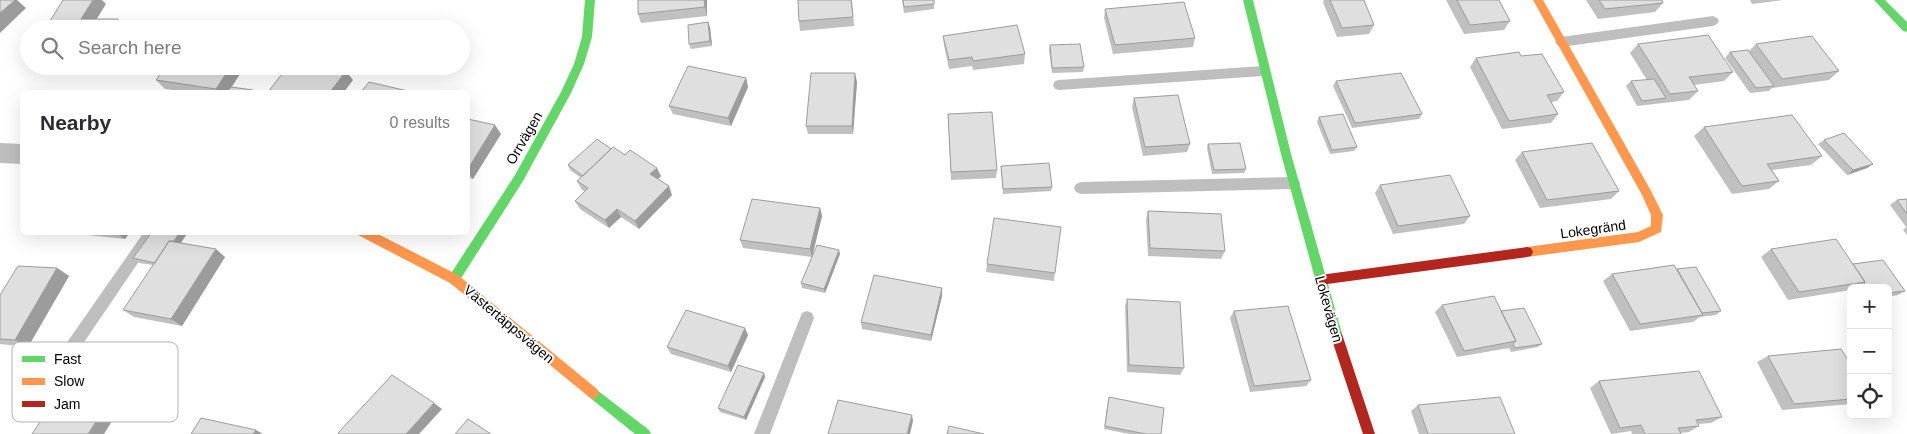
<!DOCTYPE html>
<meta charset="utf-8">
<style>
body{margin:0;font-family:Helvetica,sans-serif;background:#f7f7f7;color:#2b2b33}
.controls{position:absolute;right:15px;bottom:15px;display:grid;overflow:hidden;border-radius:8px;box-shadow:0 5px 20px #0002}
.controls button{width:45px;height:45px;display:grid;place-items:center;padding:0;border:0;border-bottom:1px solid #e1e1e2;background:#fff;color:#2b2b33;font:25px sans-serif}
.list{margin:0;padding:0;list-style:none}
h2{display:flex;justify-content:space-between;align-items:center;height:65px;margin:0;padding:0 20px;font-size:21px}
h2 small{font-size:16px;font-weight:400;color:#7c7c81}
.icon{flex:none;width:28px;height:28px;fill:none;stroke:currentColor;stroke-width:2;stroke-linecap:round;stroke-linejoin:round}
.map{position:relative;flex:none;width:1907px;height:434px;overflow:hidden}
.search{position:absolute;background:#fff;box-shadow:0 5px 20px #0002;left:20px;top:20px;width:450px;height:55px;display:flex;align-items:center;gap:12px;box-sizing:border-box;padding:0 18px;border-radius:28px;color:#7c7c81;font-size:19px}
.panel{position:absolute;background:#fff;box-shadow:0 5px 20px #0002;left:20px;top:90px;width:450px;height:145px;border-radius:8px}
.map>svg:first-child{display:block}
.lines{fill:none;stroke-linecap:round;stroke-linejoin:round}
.lane{fill:#bebebe;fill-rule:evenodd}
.street{fill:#bebebe;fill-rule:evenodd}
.fast{fill:#63d668;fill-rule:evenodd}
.slow{fill:#ff974d;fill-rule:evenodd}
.jam{fill:#b3261e;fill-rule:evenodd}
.wall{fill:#c0c0c0}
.shaded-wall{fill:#9c9c9c}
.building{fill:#dfdfdf;stroke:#9c9c9c}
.labels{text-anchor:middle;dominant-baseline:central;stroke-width:4;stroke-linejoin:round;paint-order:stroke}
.street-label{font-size:14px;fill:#000;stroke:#fff}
.key{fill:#fff;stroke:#b2b2b2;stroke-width:1}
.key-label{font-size:14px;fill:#000}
</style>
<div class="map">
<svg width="1907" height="434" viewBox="0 0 1907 434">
<rect width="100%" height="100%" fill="#fff"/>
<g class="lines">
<path class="lane" d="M1713,16L1717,18L1719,21L1717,24L1713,26L1561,47L1557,45L1555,42L1557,39L1561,37Z
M1263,66L1267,68L1269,71L1267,74L1263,76L1059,90L1055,89L1053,85L1055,81L1059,80Z
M1293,177L1298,179L1300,183L1298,187L1293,189L1081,194L1076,192L1074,188L1076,184L1081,182Z
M144,232H159L78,351L73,353L68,351L66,346L68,341Z
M807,311L812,313L814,318L770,434H754L800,318L802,313Z"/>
<path class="street" d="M0,143L22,144V164L0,163Z"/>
<path class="fast" d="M585,0H595L592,37L584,64L571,93L523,181L458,283L454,284L450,283L448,279L450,275L515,175L561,92L574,64L582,37Z
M1243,0H1253L1291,154L1343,337L1341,341L1337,343L1333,341L1331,337L1281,154Z
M1874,0H1885L1907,22V32L1903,31Z
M593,387L649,430L651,434H635L589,397L587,393L589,389Z"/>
<path class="slow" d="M1533,0H1543L1650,189L1663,215L1661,232L1639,242L1527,257L1523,256L1521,252L1523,248L1527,247L1638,232L1651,226V215L1642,195Z
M357,232H374L458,275L597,389L599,393L597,397L593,399L589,397L450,283L358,235Z"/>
<path class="jam" d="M1527,247L1531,248L1533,252L1531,256L1527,257L1320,285L1316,284L1314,280L1316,276L1320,275Z
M1337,331L1341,333L1343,337L1375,434H1363L1331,337L1333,333Z"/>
</g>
<path class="wall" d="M707,0V16L641,23L638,14Z
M852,0L854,26L800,31L799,21Z
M902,0H934V9L904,13Z
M1324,0H1364L1374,25L1369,34L1337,37L1323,2Z
M1446,0H1499L1510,21L1504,30L1464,34Z
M1586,0H1662L1663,3L1655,12L1598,19Z
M1750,0H1783L1752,4Z
M1105,9L1195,38L1193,47L1113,54L1104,18Z
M708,22L710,27L712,46L691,49L689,44Z
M943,36L1025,54L1024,64L973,70L972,66L949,69L944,45Z
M1638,44L1733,72L1724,81L1694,85L1698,91L1689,100L1637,106L1626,86L1631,81L1647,80L1630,53Z
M1756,44L1839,71L1829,80L1772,88L1769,91L1750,93L1725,58L1730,52L1749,51Z
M1050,45L1084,67L1083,72L1052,73L1049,50Z
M1521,56L1564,92L1557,101L1551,102L1558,114L1551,123L1502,129L1470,67L1476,58Z
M166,66H245L232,87L255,92H189L165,89L156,80Z
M746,78L748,87L731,126L673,114L669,106Z
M1336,81L1422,114L1419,119L1352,128L1333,86Z
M857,82L853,134H808L806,126Z
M1134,98L1190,144L1187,152L1143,156L1132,107Z
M948,114L997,170L996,178L951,180Z
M1319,117L1357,147L1354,151L1330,154L1317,122Z
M468,119L501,134L473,179L468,178Z
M1704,127L1822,156L1811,165L1772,170L1779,181L1769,189L1732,194L1694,136Z
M1824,140L1873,164L1867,168L1847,175L1818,144Z
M1208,144L1246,169L1244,173L1212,174L1207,148Z
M611,149L661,176L658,179L672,195L639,229L621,217L609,228L580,209L575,201L585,191L582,190L577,181L581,178L570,170L568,165Z
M1522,152L1619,191L1611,199L1540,208L1515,160Z
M1001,166L1052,187L1051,191L1003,194L1001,171Z
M1380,185L1470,216L1464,224L1393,234L1375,193Z
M1907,199V235L1903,230L1906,227L1890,205L1897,200Z
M820,208L822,216L812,257L743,248L740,240Z
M1148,211L1225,251L1221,259L1148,256L1146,219Z
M84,232H130L125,239L87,235Z
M152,232H188L181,243L225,257L182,326L134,317L123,310L153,265L139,263L133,258Z
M1771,249L1853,264L1905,291L1898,295L1888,297V288L1857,287L1851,288V290L1788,300L1761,257Z
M840,254L825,293L802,288L801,283Z
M987,264L1055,273L1054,281L986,272Z
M57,268L69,276L28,347L0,344V295Z
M1677,269L1721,311L1716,315L1700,317L1693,322L1630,331L1603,281L1612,274Z
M942,288V296L931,341L862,329L861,322Z
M1127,299L1184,368L1180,375L1127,372L1125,306Z
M1442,305L1501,311L1542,344L1538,347L1511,352L1509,348L1457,357L1435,312Z
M1234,311L1311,380L1306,386L1250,392L1230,318Z
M748,335L731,372L671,354L667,347Z
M1768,356L1851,365V404L1782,410L1757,362Z
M764,373L765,377L746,420L720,412L718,408Z
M1599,381L1722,417L1711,423L1698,424L1699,426L1689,432L1680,433L1681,434H1632L1631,431L1611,434L1590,388Z
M1109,397L1161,434H1129L1104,429L1108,400Z
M1418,405L1515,434H1419L1411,411Z"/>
<path class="shaded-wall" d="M15,0H17L26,8L0,33V13Z
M93,0H102L106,4L91,28L81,19Z
M704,0H707V16L705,7Z
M118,19L128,29H113Z
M150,21L155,27L154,29H146Z
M708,22L710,27L712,46L710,41Z
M231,66H245L228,92H219L216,89Z
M346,71L353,80L344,92H330Z
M855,73L857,82L853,134L852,126Z
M746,78L748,87L731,126L728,118Z
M495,125L501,134L473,179L468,172V169Z
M1873,164L1867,168L1847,175L1853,170Z
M657,168L661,176L654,183L650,174Z
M669,186L672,195L639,229L635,221Z
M820,208L822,216L812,257L810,249Z
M617,209L621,217L609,228L605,220Z
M121,232H130L125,239L119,235Z
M180,232H188L164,268L158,264Z
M216,249L225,257L182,326L171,319Z
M839,250L840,254L825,293L824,289Z
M57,268L69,276L28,347L15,340Z
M942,288V296L931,341V335Z
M745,328L748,335L731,372L728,366Z
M764,373L765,377L746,420L744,417Z
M119,386L130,392L104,434H88Z
M434,403L442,409L419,434H406Z
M912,415L913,421L910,434H907Z
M256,430L263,434H253Z"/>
<path class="building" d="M0,0H15L0,13Z
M63,0H93L81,19H118L113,29H45Z
M638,0H704L705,7L638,14Z
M798,0H851L853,17L799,21Z
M903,0H934V4L904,7Z
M1330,0H1364L1374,25L1342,28Z
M1457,0H1499L1510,21L1470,25Z
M1599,0H1662L1663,3L1605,9Z
M1184,2L1195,38L1115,45L1105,9Z
M124,21H150L146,29H120Z
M708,22L710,41L689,44L688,25Z
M1017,25L1025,54L973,61L972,57L949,60L943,36Z
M1708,35L1733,72L1689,77L1698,91L1670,94L1638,44Z
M1812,36L1839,71L1782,79L1756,44Z
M1080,44L1084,67L1052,68L1050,45Z
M1748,50L1774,86L1756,88L1730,52Z
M1519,52L1521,56L1542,54L1564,92L1547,95L1558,114L1509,121L1476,58Z
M166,66H231L216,89L156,80Z
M288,66H327L346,71L330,92H268Z
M688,66L746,78L728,118L669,106Z
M811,73H855L852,126H806Z
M1401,73L1422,114L1355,123L1336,81Z
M1654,79L1666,98L1642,101L1631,81Z
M369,82L412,92H361Z
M231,87L253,90L251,92H227Z
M1178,95L1190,144L1145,147L1134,98Z
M992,112L997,170L951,172L948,114Z
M1343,114L1357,147L1332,150L1319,117Z
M1792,115L1822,156L1767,164L1779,181L1742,186L1704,127Z
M468,119L495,125L468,169Z
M1844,133L1873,164L1853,170L1824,140Z
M597,139L611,149L583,176L568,165Z
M1240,143L1246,169L1214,170L1208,144Z
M1592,143L1619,191L1547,200L1522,152Z
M613,147L625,155L630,150L657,168L650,174L669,186L635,221L617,209L605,220L575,201L588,188L577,181Z
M1049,163L1052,187L1003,189L1001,166Z
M1450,175L1470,216L1398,226L1380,185Z
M752,199L820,208L810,249L740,240Z
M1907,199V214L1897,200Z
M1148,211L1221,214L1225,251L1150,248Z
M994,218L1061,227L1055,273L987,264Z
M99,232H121L119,235Z
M152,232H180L174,241H169L155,263L133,258Z
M1836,239L1865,282L1799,292L1771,249Z
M169,241L216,249L171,319L123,310Z
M817,245L839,250L824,289L801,283Z
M1883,260L1905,291L1888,293V288H1867L1864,283L1865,282L1853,264Z
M1674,265L1703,315L1640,324L1612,274Z
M18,266L57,268L15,340L0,339V295Z
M1696,267L1721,311L1702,313L1677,269Z
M874,275L942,288L931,335L861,322Z
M1494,296L1516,341L1464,351L1442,305Z
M1127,299L1180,302L1184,368L1129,365Z
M1288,306L1311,380L1254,386L1234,311Z
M1524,308L1542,344L1515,348L1513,344L1516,341L1501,311Z
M686,310L745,328L728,366L667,347Z
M1841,349L1851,365V399L1794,404L1768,356Z
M738,365L764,373L744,417L718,408Z
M1699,371L1722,417L1696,420L1699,426L1678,428L1681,434H1645L1641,425L1620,428L1599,381Z
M392,375L434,403L406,434H340L338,433Z
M70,377L119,386L88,434H32Z
M1109,397L1164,408L1161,434H1146L1105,426Z
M1500,397L1515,434H1428L1418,405Z
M838,400L912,415L907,434H828Z
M201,418L256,430L253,434H191Z
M468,419L491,434H455Z
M949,426L984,434H947Z"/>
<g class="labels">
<g class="street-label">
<text transform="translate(524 138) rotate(-60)">Orrvägen</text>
<text transform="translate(1593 229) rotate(-8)">Lokegränd</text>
<text transform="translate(1329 309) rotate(74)">Lokevägen</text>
<text transform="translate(509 324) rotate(40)">Västertäppsvägen</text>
</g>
</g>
<rect x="12" y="342" width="166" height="80" rx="8" class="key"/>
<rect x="22" y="356" width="23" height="6" fill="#63d668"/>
<rect x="22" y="378" width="23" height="7" fill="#ff974d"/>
<rect x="22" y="401" width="23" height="6" fill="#b3261e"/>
<g class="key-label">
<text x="54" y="364">Fast</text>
<text x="54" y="386">Slow</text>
<text x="54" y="409">Jam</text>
</g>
</svg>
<div class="controls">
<button>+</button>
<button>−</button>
<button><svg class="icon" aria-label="locate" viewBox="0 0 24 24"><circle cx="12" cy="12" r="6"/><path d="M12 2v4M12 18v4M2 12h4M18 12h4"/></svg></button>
</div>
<div class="search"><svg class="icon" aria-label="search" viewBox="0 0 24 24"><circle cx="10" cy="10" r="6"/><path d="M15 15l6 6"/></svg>Search here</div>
<section class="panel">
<h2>Nearby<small>0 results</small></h2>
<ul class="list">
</ul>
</section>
</div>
